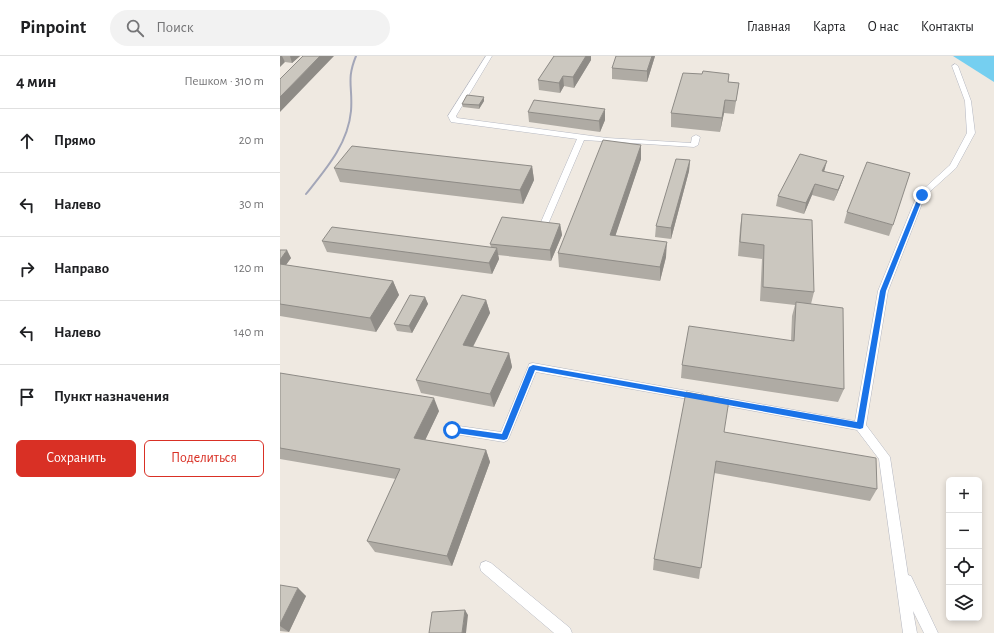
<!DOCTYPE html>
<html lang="ru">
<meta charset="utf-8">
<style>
body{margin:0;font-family:"Alegreya Sans",sans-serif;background:#f2f2f2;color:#202124}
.controls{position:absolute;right:12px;bottom:12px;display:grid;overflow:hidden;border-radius:6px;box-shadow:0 2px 6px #0003}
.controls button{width:36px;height:36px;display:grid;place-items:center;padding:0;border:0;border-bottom:1px solid #e0e0e0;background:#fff;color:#202124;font:20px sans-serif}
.stop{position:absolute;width:12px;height:12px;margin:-9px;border:3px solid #1a73e8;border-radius:50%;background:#fff}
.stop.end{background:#1a73e8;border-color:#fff;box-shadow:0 1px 4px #0008}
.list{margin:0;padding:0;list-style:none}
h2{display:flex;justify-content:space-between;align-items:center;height:52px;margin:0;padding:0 16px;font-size:17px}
h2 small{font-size:13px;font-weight:400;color:#757577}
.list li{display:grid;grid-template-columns:26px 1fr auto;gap:12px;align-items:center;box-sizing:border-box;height:64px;padding:0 16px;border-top:1px solid #e0e0e0}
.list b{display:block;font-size:15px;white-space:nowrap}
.list em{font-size:13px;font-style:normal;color:#757577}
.actions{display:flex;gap:8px;padding:12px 16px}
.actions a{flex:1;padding:9px 0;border:1px solid #d93025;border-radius:6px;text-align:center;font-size:14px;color:#d93025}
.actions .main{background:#d93025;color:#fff}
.icon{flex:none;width:22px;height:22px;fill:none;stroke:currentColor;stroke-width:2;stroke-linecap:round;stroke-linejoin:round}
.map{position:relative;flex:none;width:714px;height:577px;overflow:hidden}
header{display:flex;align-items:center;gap:24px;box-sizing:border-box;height:56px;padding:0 20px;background:#fff;border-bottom:1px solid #e0e0e0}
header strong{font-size:19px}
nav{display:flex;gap:22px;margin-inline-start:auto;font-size:14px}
.search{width:280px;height:36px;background:#f2f2f2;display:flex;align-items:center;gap:10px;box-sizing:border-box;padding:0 14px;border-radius:22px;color:#757577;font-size:15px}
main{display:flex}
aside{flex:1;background:#fff}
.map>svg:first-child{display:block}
.water{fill:#75cff0}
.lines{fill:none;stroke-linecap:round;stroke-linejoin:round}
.service-casing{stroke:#b4b7c1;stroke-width:1}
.service{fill:#fff;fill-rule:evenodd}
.rail{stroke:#a3a6b8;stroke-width:2}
.wall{fill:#afaba4}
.shaded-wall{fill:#8e8b86}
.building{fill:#cbc7bf;stroke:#8e8b86}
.route{fill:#1a73e8}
</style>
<header>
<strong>Pinpoint</strong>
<div class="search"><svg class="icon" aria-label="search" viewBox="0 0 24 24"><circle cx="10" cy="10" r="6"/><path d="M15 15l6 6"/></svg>Поиск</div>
<nav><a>Главная</a><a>Карта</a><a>О нас</a><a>Контакты</a></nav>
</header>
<main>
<aside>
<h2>4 мин<small>Пешком · 310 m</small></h2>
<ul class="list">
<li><svg class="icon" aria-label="ahead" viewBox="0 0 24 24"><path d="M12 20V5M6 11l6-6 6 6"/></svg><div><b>Прямо</b></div><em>20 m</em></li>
<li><svg class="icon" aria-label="left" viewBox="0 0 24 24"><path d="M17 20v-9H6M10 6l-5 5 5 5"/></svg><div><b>Налево</b></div><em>30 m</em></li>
<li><svg class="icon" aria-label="right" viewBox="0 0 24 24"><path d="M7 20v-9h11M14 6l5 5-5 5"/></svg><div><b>Направо</b></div><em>120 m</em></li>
<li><svg class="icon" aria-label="left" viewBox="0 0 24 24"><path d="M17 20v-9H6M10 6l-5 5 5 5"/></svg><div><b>Налево</b></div><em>140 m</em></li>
<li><svg class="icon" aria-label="arrive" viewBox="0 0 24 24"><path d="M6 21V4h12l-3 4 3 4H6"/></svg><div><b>Пункт назначения</b></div></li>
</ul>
<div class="actions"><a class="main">Сохранить</a><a>Поделиться</a></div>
</aside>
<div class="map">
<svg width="714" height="577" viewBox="0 0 714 577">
<rect width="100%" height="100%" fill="#efe9e1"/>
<path class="water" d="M673,0H714V26Z"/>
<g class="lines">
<defs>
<path id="service" d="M206,0H212L176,60L177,62L327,82L411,87L412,81L416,79L420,81L418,89L414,91L304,84L269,166L265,169L262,168L261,166L297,83L171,66L168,60Z
M675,8L678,10L691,45L695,77L676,112L645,140L608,235L586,369L610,401L628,519L631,520L658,577H644L633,555L637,577H623L599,403L577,374L436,348L432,347L431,344L432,341L436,340L575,365L598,235L637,139L670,109L687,77L685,45L672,10Z
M253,307L419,337L423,338L424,341L423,344L419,345L256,316L228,384L224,386L168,377L166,374L168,371L172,369L221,376L248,311L249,308Z
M206,505L211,507L290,572L292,577H274L201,515L200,511L201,507Z"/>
</defs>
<use href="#service" class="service-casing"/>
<use href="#service" class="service"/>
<path class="rail" d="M26,138C46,113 68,88 71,55C73,31 66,24 76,0"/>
</g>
<path class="wall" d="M0,0H20L12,7L5,6Z
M274,0H311V4L294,32L284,30L280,37L259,34L258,24Z
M375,0L367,26L332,23V12Z
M422,18H449L448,26L459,27L454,58L444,57L440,76L391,71V57Z
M204,45L199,53L183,51L182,48Z
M248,56L325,64L320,76L249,66Z
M361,89V103L335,180L386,201L380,225L279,211L278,197Z
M410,104L409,115L391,183L375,181L376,170Z
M252,110L254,124L243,148L60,126L54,112Z
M544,116L564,120L560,131L554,145L532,139L524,158L496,150L498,140Z
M567,156L613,169L609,180L564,167Z
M462,158L534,236L531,248L564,333L558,346L401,322L402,309L511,285L512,260L515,249L480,245L482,203L458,200L460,172Z
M280,168L282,179L271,205L218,199L219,203L212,218L47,196L42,185L211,191L210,188Z
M0,194L11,202L6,209L113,225L119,239L96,276L0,260Z
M145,241L148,248L132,277L117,275L114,268Z
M206,244L210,257L193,291L229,297L232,311L214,351L141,337L136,324Z
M0,317L159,355L145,384L206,394L210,406L172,510L95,496L87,485L116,423L0,403Z
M444,376L597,433L590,445L434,417L419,523L373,514L374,503Z
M0,529L26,540L9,576L0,575Z"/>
<path class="shaded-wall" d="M0,0H2L5,6L0,11Z
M10,0H20L12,7Z
M40,0H54L0,56V41Z
M306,0H311V4L294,32L293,21Z
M372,0H375L367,26V15Z
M283,20L284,30L280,37L279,27Z
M204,41V45L199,53V49Z
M445,44L444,57L440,76L442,62Z
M325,53V64L320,76L319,65Z
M361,89V103L331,193L330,179Z
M410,104L409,115L391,183V172Z
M547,105L544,116L542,115Z
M252,110L254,124L243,148L240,134Z
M564,120L560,131L554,145L558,134Z
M535,128L532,139L524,158L526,147Z
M280,168L282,179L271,205L270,194Z
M387,186L386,201L380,225V211Z
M217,192L219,203L212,218L209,207Z
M7,194L11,202L0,217V204Z
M113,225L119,239L96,276L90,262Z
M145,241L148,248L132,277L129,270Z
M206,244L210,257L187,302L183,289Z
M229,297L232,311L214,351L210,338Z
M154,342L159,355L140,395L134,382Z
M206,394L210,406L172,510L167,500Z
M18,532L26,540L9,576L0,570V568Z
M185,554L188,559L186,577H182Z"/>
<path class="building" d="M23,0H40L0,41V23Z
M274,0H306L293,21L283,20L279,27L258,24Z
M336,0H372L367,15L332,12Z
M423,15L449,18L448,26L459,27L456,45L445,44L442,62L391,57L403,17L422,18Z
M187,39L204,41L199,49L182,48Z
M254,44L325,53L319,65L248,56Z
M323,84L361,89L330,179L387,186L380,211L278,197Z
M72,90L252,110L240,134L54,112Z
M520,98L547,105L542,115L564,120L558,134L535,128L526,147L498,140Z
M396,103L410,104L391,172L376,170Z
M587,106L630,117L613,169L567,156Z
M462,158L532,164L534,236L483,231L484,189L460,186Z
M222,161L280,168L270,194L210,188Z
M52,171L217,192L209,207L42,185Z
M0,194H7L0,204Z
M0,208L113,225L90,262L0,248Z
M130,239L145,241L129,270L114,268Z
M182,239L206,244L183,289L229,297L210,338L136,324Z
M516,246L563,252L564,333L402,309L409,270L514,285Z
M0,317L154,342L134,382L206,394L167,500L87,485L120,413L0,392Z
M406,336L449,344L444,376L596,402L597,433L436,405L421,512L374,503Z
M0,529L18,532L0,568Z
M185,554L182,577H149L152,556Z"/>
<path class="route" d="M642,137L644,139L606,235L583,372L580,373L255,314L227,383L224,384L169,376V372L172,371L222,378L249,311L253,309L577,366L600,235L639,139Z"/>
</svg>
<div class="controls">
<button>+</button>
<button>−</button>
<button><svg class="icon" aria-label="locate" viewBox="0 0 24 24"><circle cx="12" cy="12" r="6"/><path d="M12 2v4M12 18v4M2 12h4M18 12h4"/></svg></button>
<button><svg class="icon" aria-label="layers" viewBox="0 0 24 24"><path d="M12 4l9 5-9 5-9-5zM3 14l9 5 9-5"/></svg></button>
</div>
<div class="stop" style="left:172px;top:374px"></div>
<div class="stop end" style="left:642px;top:139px"></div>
</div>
</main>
